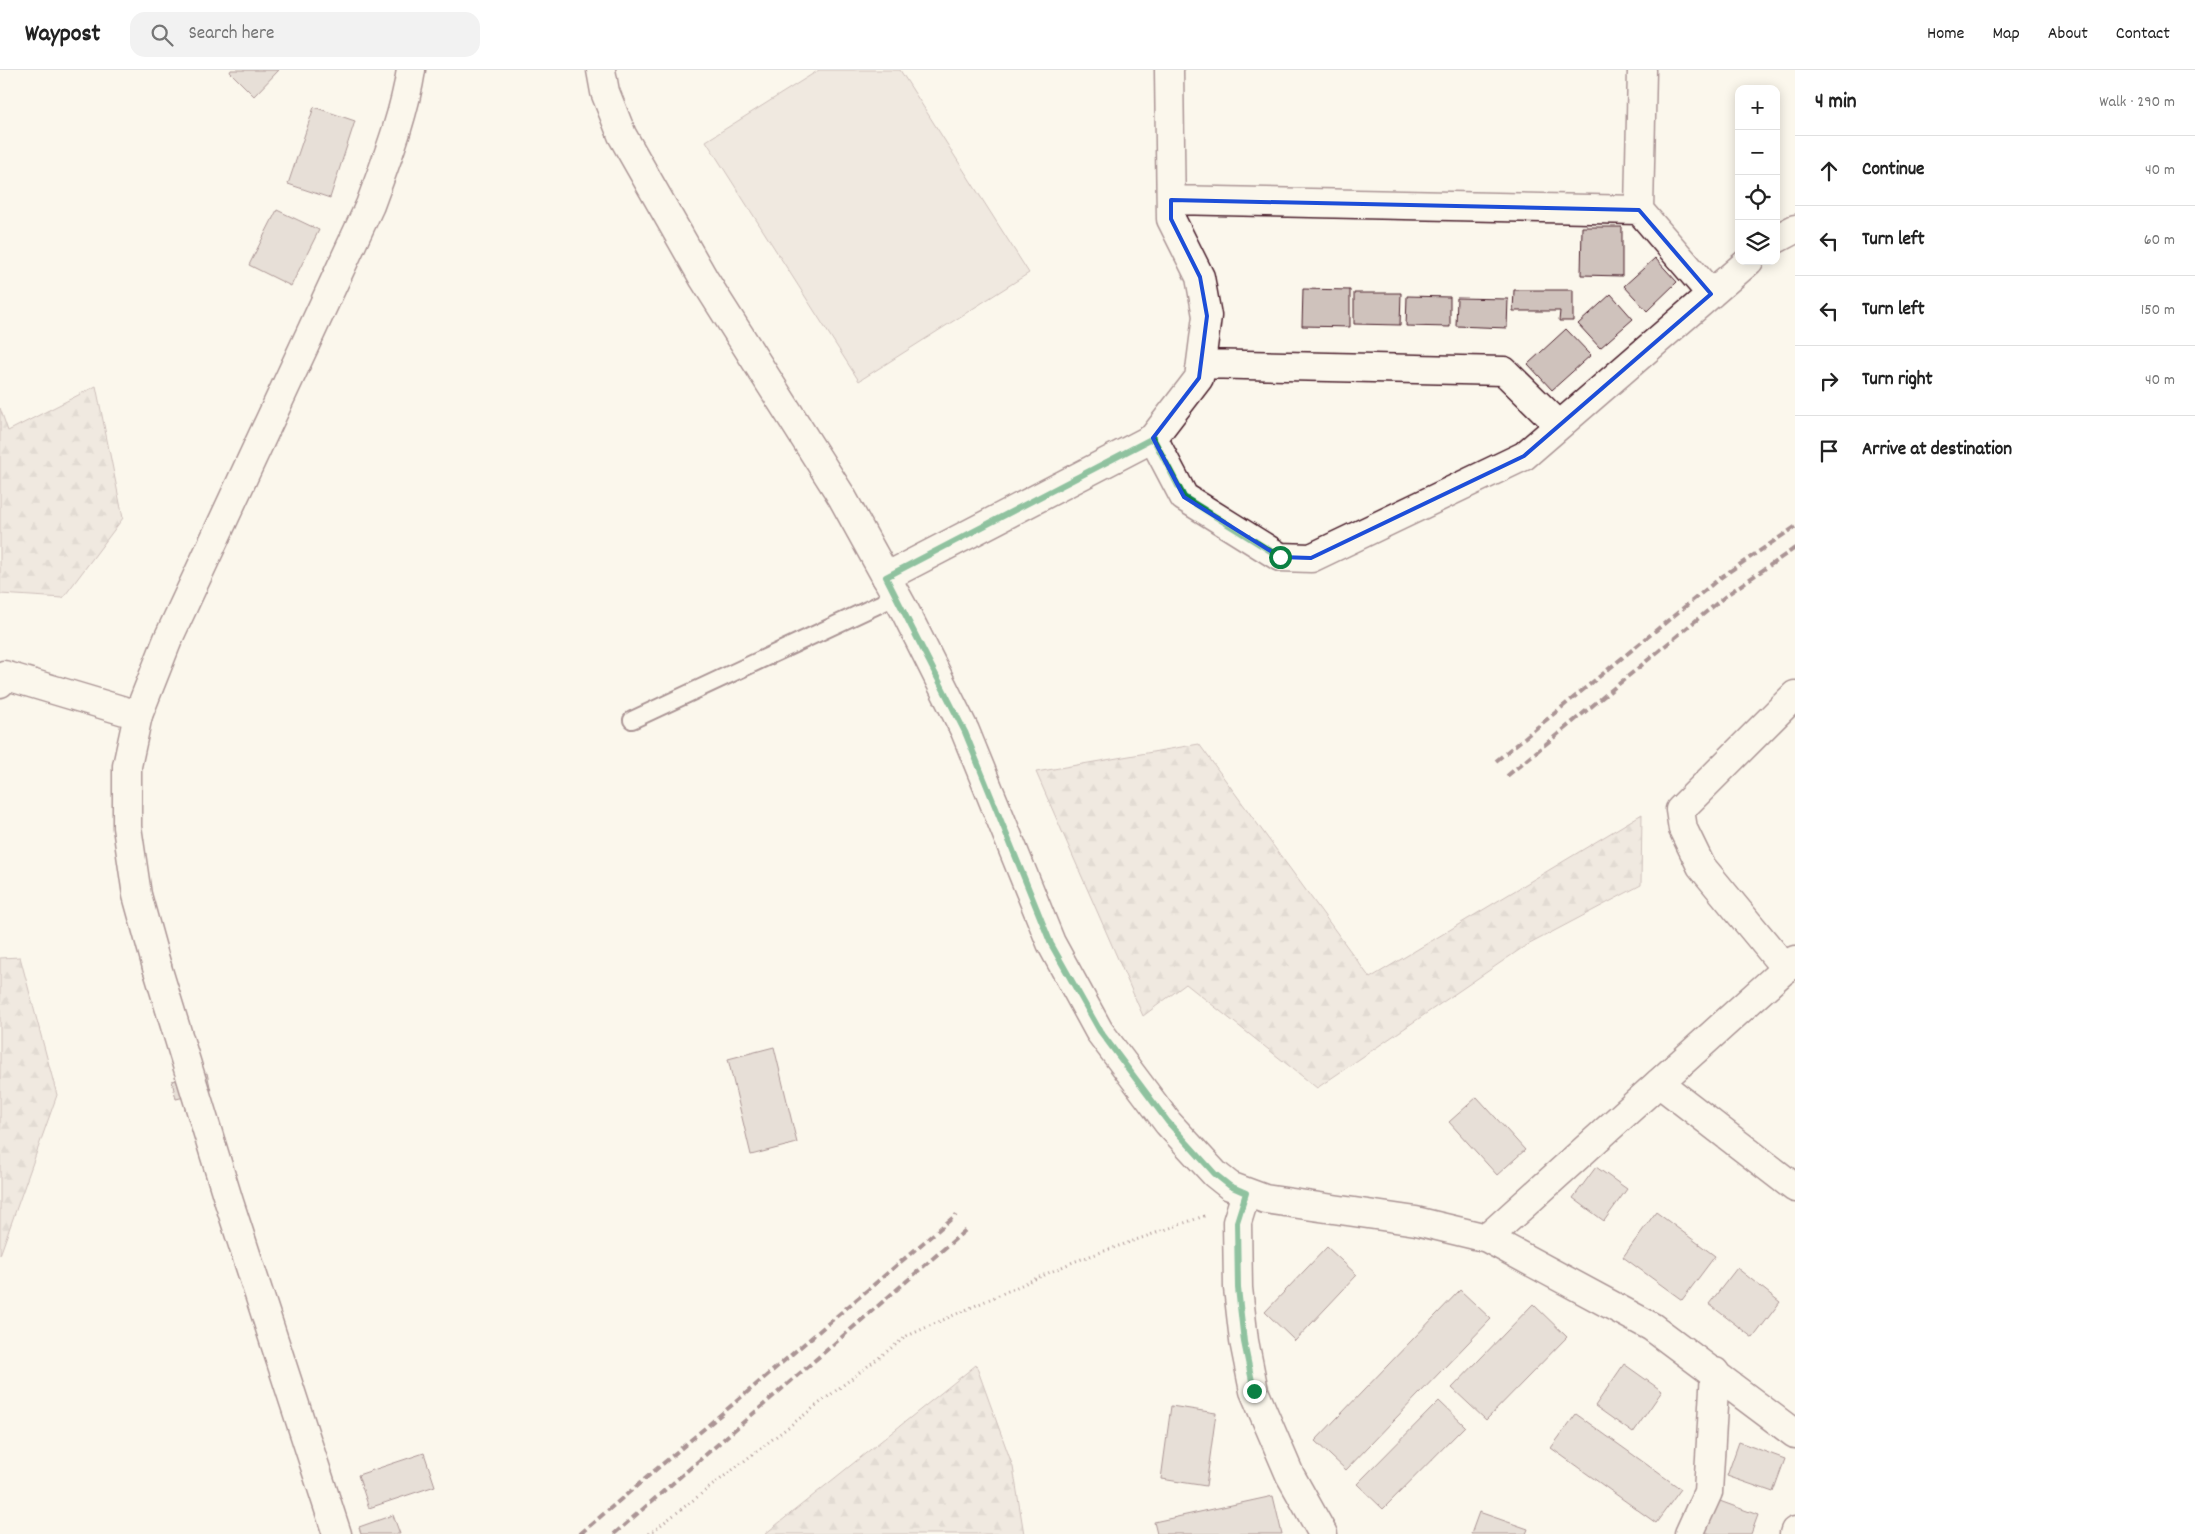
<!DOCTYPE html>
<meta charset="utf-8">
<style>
body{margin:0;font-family:Dekko,sans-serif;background:#f2f2f2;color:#222}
.controls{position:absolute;right:15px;top:15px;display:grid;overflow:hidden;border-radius:10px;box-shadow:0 2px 12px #0003}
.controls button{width:45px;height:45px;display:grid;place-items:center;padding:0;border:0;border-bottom:1px solid #e0e0e0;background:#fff;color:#222;font:25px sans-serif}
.stop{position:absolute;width:15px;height:15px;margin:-11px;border:4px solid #0b8043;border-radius:50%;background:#fff}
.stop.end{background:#0b8043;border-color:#fff;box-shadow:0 1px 5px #0008}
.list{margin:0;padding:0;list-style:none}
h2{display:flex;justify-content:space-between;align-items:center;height:65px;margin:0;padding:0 20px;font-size:21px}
h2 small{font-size:16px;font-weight:400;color:#767676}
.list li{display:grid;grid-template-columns:32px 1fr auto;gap:15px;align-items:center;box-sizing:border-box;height:70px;padding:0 20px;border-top:1px solid #e0e0e0}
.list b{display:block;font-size:19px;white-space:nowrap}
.list em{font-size:16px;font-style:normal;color:#767676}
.icon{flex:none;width:28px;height:28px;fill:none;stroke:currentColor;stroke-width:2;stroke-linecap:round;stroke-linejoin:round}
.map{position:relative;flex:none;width:1795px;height:1464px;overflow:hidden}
header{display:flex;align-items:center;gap:30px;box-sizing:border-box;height:70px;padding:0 25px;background:#fff;border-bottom:1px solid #e0e0e0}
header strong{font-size:24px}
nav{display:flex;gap:28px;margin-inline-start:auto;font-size:18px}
.search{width:350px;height:45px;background:#f2f2f2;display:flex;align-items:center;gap:12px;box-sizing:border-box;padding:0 18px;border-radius:15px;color:#767676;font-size:19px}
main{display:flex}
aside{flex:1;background:#fff}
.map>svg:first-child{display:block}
.forest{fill:url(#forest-firs);stroke:#967b7e}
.park{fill:#e2d7d0;stroke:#967b7e}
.building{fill:#cfc2bc;stroke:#4a1f2b}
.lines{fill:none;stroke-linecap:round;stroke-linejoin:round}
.lane-casing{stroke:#4a1f2b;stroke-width:20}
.street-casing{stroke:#4a1f2b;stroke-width:31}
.secondary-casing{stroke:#4a1f2b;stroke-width:31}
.path{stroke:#4a1f2b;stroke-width:3;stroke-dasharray:1 4;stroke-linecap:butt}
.lane{stroke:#fbf7ec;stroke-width:16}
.street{stroke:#fbf7ec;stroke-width:28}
.secondary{stroke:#fbf7ec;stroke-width:28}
.rail{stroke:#4a1f2b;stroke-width:4;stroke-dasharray:8 4;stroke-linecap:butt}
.route{stroke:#0b8043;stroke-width:6}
.marked{fill:none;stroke:#1d4ed8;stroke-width:4;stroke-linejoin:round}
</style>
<header>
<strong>Waypost</strong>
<div class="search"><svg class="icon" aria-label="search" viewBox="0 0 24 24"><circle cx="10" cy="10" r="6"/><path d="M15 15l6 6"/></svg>Search here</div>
<nav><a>Home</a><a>Map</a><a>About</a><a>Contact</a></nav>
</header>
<main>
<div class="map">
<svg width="1795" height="1464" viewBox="0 0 1795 1464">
<defs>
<pattern id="forest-firs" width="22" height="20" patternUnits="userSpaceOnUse" patternTransform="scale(1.25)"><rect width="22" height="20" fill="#e2d7d0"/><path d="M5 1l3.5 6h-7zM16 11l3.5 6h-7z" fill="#c3b8b3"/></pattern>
</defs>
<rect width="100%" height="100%" fill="#fbf7ec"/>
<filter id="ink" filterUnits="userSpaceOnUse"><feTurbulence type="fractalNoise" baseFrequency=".02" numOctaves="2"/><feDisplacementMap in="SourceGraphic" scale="10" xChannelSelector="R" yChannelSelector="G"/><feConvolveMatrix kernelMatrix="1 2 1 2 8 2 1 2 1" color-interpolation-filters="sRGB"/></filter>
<g filter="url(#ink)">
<path class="forest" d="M96,316L123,448L63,528L0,524V338L8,361Z
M1199,674L1370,908L1642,744L1641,815L1522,878L1317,1018L1186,914L1143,946L1036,702Z
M20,887L57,1025L0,1185V888Z
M976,1295L1013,1397L1024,1464H765Z"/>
<path class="park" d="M819,0H900L1029,203L859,311L706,71Z"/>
<path class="building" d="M231,0H279L254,26L230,2Z
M314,37L355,51L330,128L288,114Z
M277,140L319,160L291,216L249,195Z
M1582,157H1622V206L1581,205Z
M1655,188L1677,212L1647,241L1624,216Z
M1303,219L1350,220V257L1302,256Z
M1514,220H1573V251H1559L1560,241H1513Z
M1354,223H1401L1400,255L1354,254Z
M1611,224L1633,249L1600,278L1578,254Z
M1407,226L1450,227V257L1406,256Z
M1457,228L1508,229L1507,258L1456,256Z
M1566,259L1591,285L1552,320L1528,294Z
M774,977L797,1073L751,1085L728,989Z
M207,1003L211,1021L176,1029L172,1011Z
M1477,1027L1525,1080L1497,1105L1449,1052Z
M1596,1097L1627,1119L1604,1151L1573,1128Z
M1656,1142L1715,1186L1682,1230L1623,1187Z
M1327,1177L1357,1205L1295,1271L1265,1242Z
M1737,1198L1780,1232L1753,1268L1709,1234Z
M1460,1220L1491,1249L1346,1400L1315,1371Z
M1533,1234L1567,1267L1486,1350L1452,1318Z
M1624,1294L1662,1321L1633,1363L1595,1336Z
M1439,1331L1465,1356L1383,1439L1357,1414Z
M1171,1336L1216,1343L1206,1416L1161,1409Z
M1576,1344L1681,1419L1656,1453L1551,1378Z
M1739,1372L1785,1389L1773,1422L1727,1406Z
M424,1383L435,1416L369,1438L358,1405Z
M1273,1426L1282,1464H1157L1154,1452Z
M1717,1430L1758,1445L1751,1464H1711L1705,1462Z
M1479,1442L1528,1459L1526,1464H1471Z
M393,1445L400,1464H361L359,1457Z"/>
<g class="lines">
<defs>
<path id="lane" d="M632,650L897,526"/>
<path id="street" d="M1171,130L1639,140L1711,224
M1639,140L1642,0
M1776,169L1795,159
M1201,294L1504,301L1559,355
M1153,368L1184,427L1280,487L1311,488L1524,386L1749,191
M886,507L1153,368L1199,308L1207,246L1200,207L1171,149L1169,0
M0,613L4,605L138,645
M157,897L229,1132L337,1464
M1786,899L1701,796L1683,759L1680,740L1795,625
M1659,1013L1795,1118
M1246,1123L1237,1152L1238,1218L1244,1271L1254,1321L1290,1405L1323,1464
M1689,1464L1708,1422L1715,1302
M1794,1464L1795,1461"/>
<path id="secondary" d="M601,0L605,22L622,65L704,209L842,427L906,543L965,661L1051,873L1099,961L1168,1053L1215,1104L1230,1116L1265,1129L1416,1151L1487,1168L1652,1257L1795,1364
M157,897L137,825L127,757V696L138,645L168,569L370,135C386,91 404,46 411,0
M1487,1168L1795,890"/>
</defs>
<use href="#lane" class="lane-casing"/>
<use href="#street" class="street-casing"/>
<use href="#secondary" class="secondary-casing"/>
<path class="path" d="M649,1464L907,1266L1073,1192L1207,1145"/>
<use href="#lane" class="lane"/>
<use href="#street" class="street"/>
<use href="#secondary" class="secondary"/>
<path class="rail" d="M1496,691L1720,508L1795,457
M1507,706L1728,524L1795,478
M580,1464L956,1145
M614,1464L968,1158"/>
</g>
</g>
<g class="lines" filter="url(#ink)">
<path class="route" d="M1254,1321L1244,1272L1238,1218L1237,1152L1246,1123L1230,1116L1215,1104L1168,1052L1100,961L1051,874L965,662L886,507L1153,368L1184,427L1280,487"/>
</g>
<path d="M0 0H1795V1464H0ZM1171,130L1639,140L1711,224L1524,386L1311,488L1280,487L1184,427L1153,368L1199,308L1207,246L1200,207L1171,149Z" fill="#fbf7ec" fill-opacity=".55" fill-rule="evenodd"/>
<path class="marked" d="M1171,130L1639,140L1711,224L1524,386L1311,488L1280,487L1184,427L1153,368L1199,308L1207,246L1200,207L1171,149Z"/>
</svg>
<div class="controls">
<button>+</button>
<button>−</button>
<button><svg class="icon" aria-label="locate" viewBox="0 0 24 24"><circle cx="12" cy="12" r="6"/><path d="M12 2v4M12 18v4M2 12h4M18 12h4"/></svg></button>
<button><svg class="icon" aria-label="layers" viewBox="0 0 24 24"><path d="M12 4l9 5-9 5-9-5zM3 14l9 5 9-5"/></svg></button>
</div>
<div class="stop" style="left:1280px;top:487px"></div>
<div class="stop end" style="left:1254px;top:1321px"></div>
</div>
<aside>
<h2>4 min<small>Walk · 290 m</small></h2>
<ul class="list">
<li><svg class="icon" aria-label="ahead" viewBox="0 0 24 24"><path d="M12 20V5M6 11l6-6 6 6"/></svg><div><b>Continue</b></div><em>40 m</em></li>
<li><svg class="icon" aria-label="left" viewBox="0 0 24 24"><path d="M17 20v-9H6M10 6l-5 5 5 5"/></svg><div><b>Turn left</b></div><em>60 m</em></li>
<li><svg class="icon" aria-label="left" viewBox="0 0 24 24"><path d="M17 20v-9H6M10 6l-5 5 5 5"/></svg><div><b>Turn left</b></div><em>150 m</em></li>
<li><svg class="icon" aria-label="right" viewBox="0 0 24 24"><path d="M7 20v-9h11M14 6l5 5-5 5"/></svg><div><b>Turn right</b></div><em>40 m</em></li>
<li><svg class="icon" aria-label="arrive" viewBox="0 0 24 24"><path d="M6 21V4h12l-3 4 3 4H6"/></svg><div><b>Arrive at destination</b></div></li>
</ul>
</aside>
</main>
